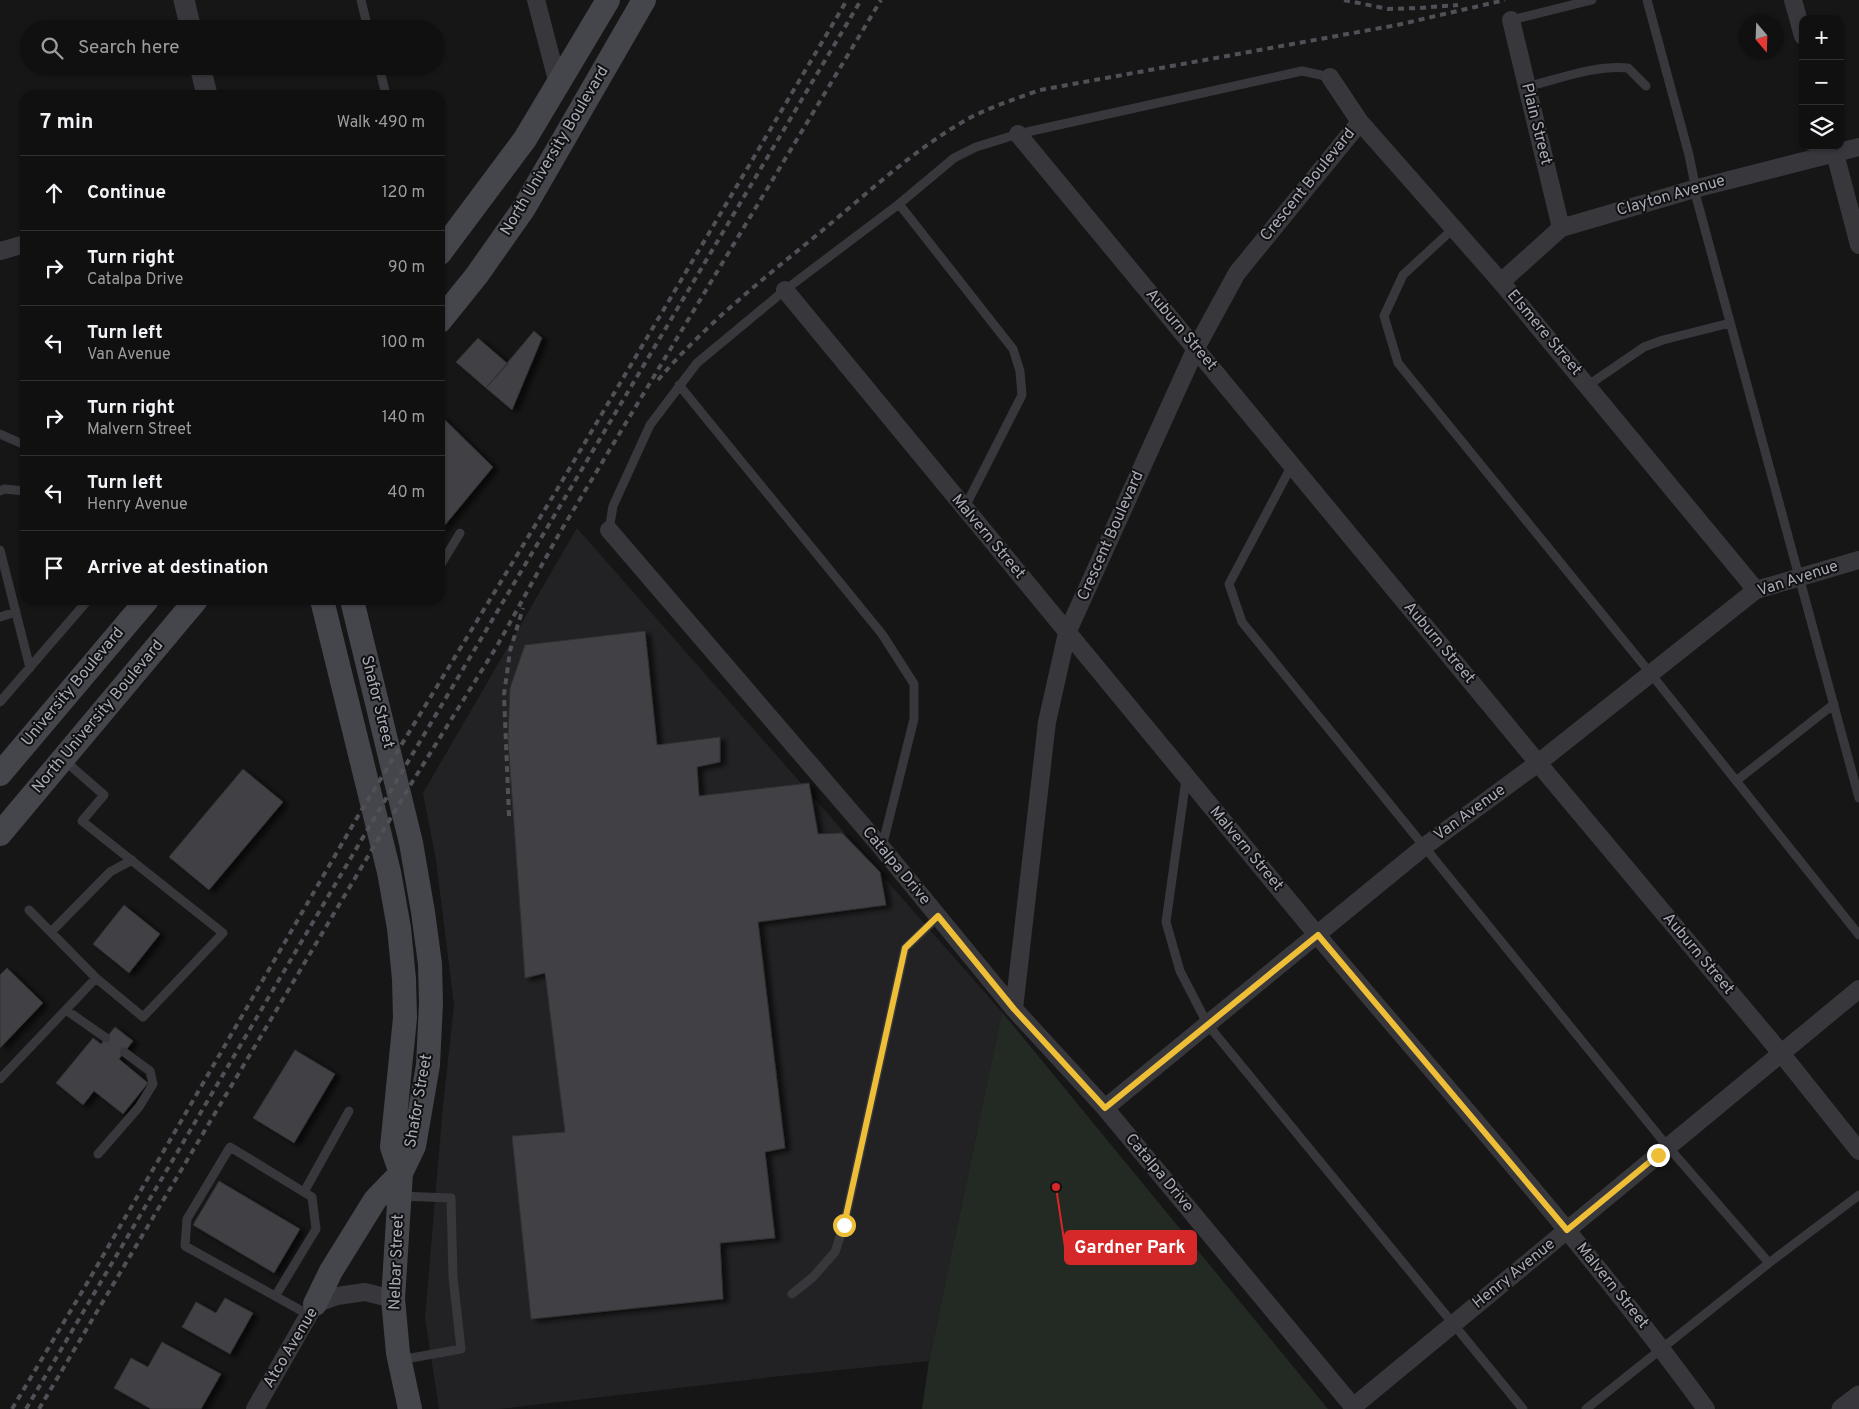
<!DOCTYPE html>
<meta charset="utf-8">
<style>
body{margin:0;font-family:Overpass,sans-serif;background:#1e1e1f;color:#f1f3f6}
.controls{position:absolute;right:15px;top:15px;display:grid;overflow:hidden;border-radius:10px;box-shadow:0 1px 4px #0004}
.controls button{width:45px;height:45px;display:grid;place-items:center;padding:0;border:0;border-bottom:1px solid #303031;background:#101011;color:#f1f3f6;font:25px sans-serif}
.compass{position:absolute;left:1739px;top:15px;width:45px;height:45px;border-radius:50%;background:#101011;box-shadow:0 1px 4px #0004;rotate:161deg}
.stop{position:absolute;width:15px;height:15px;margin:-11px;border:4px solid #eebe37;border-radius:50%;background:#fff}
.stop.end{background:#eebe37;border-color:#fff;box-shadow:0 1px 5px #0008}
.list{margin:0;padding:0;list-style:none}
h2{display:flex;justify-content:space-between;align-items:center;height:65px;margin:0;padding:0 20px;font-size:21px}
h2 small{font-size:16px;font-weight:400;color:#9c9d9f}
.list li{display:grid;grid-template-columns:32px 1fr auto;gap:15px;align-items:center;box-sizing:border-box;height:75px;padding:0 20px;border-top:1px solid #303031}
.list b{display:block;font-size:19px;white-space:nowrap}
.list p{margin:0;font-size:16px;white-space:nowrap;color:#9c9d9f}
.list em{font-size:16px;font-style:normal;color:#9c9d9f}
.icon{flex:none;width:28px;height:28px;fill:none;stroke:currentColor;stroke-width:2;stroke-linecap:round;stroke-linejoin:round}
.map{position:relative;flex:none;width:1859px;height:1409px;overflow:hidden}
.search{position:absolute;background:#101011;box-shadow:0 1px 4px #0004;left:20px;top:20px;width:425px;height:55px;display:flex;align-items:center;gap:12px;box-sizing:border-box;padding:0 18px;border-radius:28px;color:#9c9d9f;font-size:19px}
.panel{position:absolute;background:#101011;box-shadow:0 1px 4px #0004;left:20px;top:90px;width:425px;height:515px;border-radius:15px}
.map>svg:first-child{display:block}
.built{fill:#222224}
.green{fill:#222a23}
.building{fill:#404044;stroke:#303033;filter:url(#shadow)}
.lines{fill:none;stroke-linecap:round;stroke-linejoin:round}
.service{stroke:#37373c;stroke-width:9}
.minor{stroke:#37373c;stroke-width:18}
.tertiary{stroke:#37373c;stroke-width:21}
.secondary{stroke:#45464c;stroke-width:24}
.rail{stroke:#505157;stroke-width:4;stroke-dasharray:6 5;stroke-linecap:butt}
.minor-bridge{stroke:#37373c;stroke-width:18}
.route{stroke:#eebe37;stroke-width:6}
.labels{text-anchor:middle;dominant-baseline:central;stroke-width:4;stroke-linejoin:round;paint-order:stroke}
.street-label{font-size:16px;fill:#a8abb7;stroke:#111112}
.leader{fill:none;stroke:#d62828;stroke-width:2}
.callout-dot{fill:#d62828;stroke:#111112;stroke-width:2}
.callout{fill:#d62828;stroke:#d62828;stroke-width:2}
.callout-label{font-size:18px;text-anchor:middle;font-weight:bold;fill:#fff}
</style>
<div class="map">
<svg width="1859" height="1409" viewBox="0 0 1859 1409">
<defs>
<filter id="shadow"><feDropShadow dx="5.5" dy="3" stdDeviation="2.5" flood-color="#0009"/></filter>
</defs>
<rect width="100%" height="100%" fill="#161617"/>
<path class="built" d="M577,528L1002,1012L929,1361L780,1376L499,1409H439L425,1318L443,1106L454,1005L436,860L423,793Z"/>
<path class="green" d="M1002,1012L1328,1409H922L929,1361Z"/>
<path class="building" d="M534,331L542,338L512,410L486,388Z
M478,338L508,364L486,388L456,362Z
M441,416L493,467L440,531V417Z
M645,631L657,745L720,737V762L697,767L699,796L809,783L818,834L842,833L880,872L886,905L758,922L785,1148L765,1152L775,1238L720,1243L723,1299L531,1319L512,1136L565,1132L545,973L525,978L508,740L510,688L525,645Z
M243,769L283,802L209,890L169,857Z
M124,905L160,934L129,973L93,944Z
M7,968L43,1003L0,1048V975Z
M115,1027L133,1041L119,1059L148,1083L123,1114L94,1091L83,1105L56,1083L93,1038L101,1044Z
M295,1050L335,1074L294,1143L253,1118Z
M219,1181L300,1229L274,1273L193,1225Z
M225,1298L253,1313L230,1354L182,1327L196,1302L216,1313Z
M162,1342L221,1374L201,1409H151L114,1388L131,1358L148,1367Z"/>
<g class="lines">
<path class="service" d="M361,0L368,29
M1647,0L1689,155L1694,180V189L1859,798
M1511,20L1592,0
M379,66L386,95
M1526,87C1559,79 1594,65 1628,68L1646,86
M899,204L1013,349L1020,371L1022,395L964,509
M1455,227L1403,275L1384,316L1398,363L1651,674L1859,935
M679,385L882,634L914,684V719L882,847
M1587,386L1644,347L1663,340L1730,323
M0,434L25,445
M1292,465L1229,584L1242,622L1663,1141L1769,1263
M0,491L4,489L25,491
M609,530L613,506L650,425L697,363L785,290L899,204L954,158L976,147L1018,134L1302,71L1330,77
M0,550L30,668
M440,566L460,533
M0,617L16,612
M0,702L88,600
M1186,779L1166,922L1180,971L1208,1025L1523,1409
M1736,781L1834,704
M29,910L96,978L143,1017L223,933L82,821L104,795L64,760
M51,932L110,872L132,860
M66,1010L106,1038
M0,1079L96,978
M98,1154L139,1107L153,1084L150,1071L124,1052
M304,1192L349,1111
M399,1196L451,1198L453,1277L461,1349L400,1360
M792,1294L813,1277L835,1252L844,1225L905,948L938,917
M276,1295L316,1229L312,1197L230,1147L187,1219L185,1246L309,1315
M1586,1409L1769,1263L1859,1195"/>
<path class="minor" d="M536,0L558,84
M1793,0L1803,36
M1511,20L1561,228
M1330,77L1360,122L1501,282L1756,590
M1018,134L1538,763L1781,1053L1859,1151
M1833,146L1859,245
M0,251L25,244
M1501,282L1561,228L1694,189L1859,147
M785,290C962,506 1139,722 1318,936C1449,1092 1586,1244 1706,1409
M609,530L882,848L1014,1009L1105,1108L1355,1409
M1014,1009L1047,722L1067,633L1196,348L1237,273L1360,122
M1105,1108L1425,846L1538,763L1756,590L1859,560
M1680,1137L1859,989
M1353,1407L1658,1155
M255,1409L315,1304L337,1296L365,1292L393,1299"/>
<path class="tertiary" d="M184,0L191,29
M200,66L207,95
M1842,1409L1859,1396"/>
<path class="secondary" d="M440,253L525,139L608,0
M440,321L477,275L524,208L644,0
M322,600L389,872L399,928L404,979L405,1018L392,1147L401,1173L393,1299L398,1353L410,1409
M0,774L147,600
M0,834L196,600
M315,1304L331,1271L375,1200L401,1173L414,1146L428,1065L431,1003L430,964L423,912L411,843L352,600"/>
<path class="rail" d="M1344,0L1388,9L1419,8L1458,5
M658,380C703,327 758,283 812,239C860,200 906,156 959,124C984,109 1012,100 1040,90L1397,25L1505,0
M509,816L504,695L510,651L523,608
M12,1409L86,1285L358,816L558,488L847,0
M26,1409L359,844L861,0
M39,1409L411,784L497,646L559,534L618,436L881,0"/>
<path class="minor-bridge" d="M1658,1155L1680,1137"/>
</g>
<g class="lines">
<path class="route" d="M844,1225L905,948L938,916L1014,1009L1105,1108L1318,935L1567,1230L1658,1155"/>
</g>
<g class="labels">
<g class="street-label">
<text transform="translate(1536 124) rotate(76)">Plain Street</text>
<text transform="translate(555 151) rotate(-59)">North University Boulevard</text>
<text transform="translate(1308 185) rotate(-51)">Crescent Boulevard</text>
<text transform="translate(1671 196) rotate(-16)">Clayton Avenue</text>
<text transform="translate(1181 330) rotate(50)">Auburn Street</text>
<text transform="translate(1544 333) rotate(50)">Elsmere Street</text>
<text transform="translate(1111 536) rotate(-66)">Crescent Boulevard</text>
<text transform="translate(988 537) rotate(50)">Malvern Street</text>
<text transform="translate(1798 579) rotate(-18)">Van Avenue</text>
<text transform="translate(1439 643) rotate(50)">Auburn Street</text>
<text transform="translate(73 687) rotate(-50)">University Boulevard</text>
<text transform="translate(377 702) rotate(76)">Shafor Street</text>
<text transform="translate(98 717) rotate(-50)">North University Boulevard</text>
<text transform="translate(1470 813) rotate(-36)">Van Avenue</text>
<text transform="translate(1246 849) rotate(50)">Malvern Street</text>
<text transform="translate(896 866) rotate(50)">Catalpa Drive</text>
<text transform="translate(1698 954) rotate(50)">Auburn Street</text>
<text transform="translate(419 1101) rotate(-80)">Shafor Street</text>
<text transform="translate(1159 1173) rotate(50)">Catalpa Drive</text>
<text transform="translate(397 1262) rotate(-88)">Nelbar Street</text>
<text transform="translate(1514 1274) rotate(-39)">Henry Avenue</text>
<text transform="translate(1612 1286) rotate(51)">Malvern Street</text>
<text transform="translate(291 1348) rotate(-59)">Atco Avenue</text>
</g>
</g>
<path class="leader" d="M1056 1187L1065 1247"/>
<circle class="callout-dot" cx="1056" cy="1187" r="5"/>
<rect class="callout" x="1065" y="1231" width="131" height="33" rx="5"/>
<g class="callout-label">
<text x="1130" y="1253">Gardner Park</text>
</g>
</svg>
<div class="controls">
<button>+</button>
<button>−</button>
<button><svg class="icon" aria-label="layers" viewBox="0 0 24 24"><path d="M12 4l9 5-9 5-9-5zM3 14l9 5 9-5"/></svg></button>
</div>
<svg class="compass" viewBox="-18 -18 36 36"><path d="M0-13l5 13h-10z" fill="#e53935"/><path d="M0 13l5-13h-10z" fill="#9c9d9f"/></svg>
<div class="stop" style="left:844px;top:1225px"></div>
<div class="stop end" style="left:1658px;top:1155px"></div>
<div class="search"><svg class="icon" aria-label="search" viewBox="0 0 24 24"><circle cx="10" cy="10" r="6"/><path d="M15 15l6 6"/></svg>Search here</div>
<section class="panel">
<h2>7 min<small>Walk · 490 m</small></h2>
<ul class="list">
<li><svg class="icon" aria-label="ahead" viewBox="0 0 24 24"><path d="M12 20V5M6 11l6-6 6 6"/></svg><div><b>Continue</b></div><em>120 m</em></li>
<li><svg class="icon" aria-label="right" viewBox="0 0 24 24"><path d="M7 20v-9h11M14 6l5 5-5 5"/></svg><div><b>Turn right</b><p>Catalpa Drive</p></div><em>90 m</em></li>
<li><svg class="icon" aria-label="left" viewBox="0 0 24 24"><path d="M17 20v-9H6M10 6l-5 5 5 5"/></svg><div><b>Turn left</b><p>Van Avenue</p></div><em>100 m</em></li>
<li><svg class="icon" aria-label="right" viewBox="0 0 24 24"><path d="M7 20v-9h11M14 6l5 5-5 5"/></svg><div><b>Turn right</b><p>Malvern Street</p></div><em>140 m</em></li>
<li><svg class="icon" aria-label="left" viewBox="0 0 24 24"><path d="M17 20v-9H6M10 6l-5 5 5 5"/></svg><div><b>Turn left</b><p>Henry Avenue</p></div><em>40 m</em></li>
<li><svg class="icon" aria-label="arrive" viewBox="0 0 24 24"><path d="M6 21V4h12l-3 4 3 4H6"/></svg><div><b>Arrive at destination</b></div></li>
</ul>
</section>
</div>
